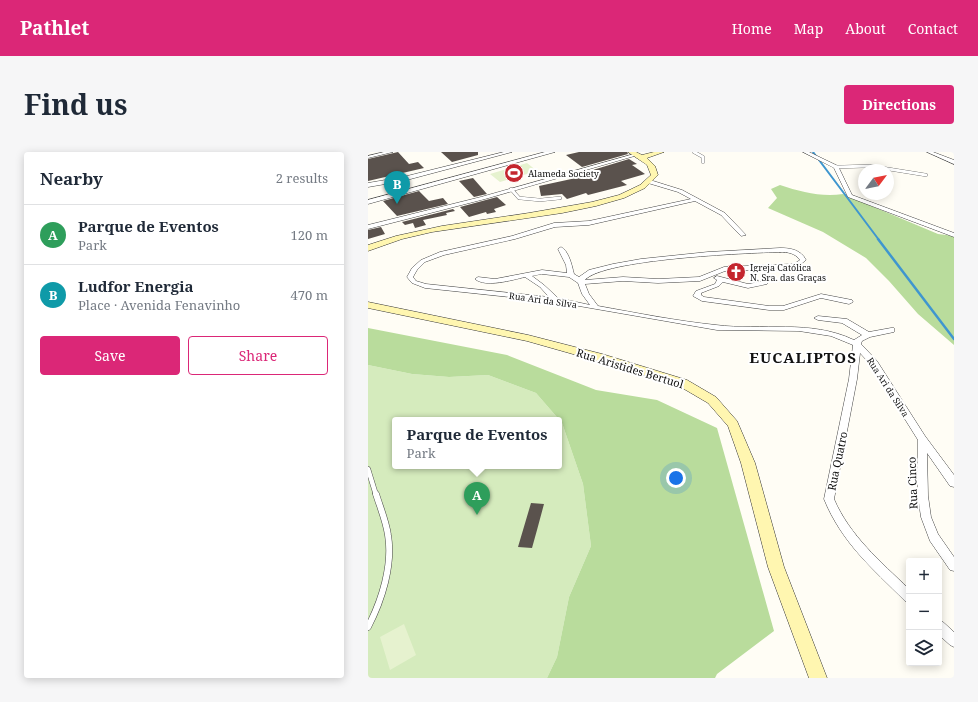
<!DOCTYPE html>
<meta charset="utf-8">
<style>
body{margin:0;font-family:"Noto Serif",serif;background:#f6f6f7;color:#1f2937}
.controls{position:absolute;right:12px;bottom:12px;display:grid;overflow:hidden;border-radius:4px;box-shadow:0 2px 10px #0003}
.controls button{width:36px;height:36px;display:grid;place-items:center;padding:0;border:0;border-bottom:1px solid #e0e1e3;background:#fff;color:#1f2937;font:20px sans-serif}
.compass{position:absolute;left:490px;top:12px;width:36px;height:36px;border-radius:50%;background:#fff;box-shadow:0 2px 10px #0003;rotate:58deg}
.you{position:absolute;left:308px;top:326px;width:14px;height:14px;margin:-10px;border:3px solid #fff;border-radius:50%;background:#1a73e8;box-shadow:0 0 0 6px #1a73e833}
.badge{display:grid;place-items:center;width:26px;height:26px;border-radius:50%;background:#db2777;color:#fff;font-size:13px;font-weight:700}
.pin{position:absolute;translate:-50% -33px;filter:drop-shadow(0 1px 2px #0008)}
.pin::after{content:'';position:absolute;top:21px;width:14px;height:12px;background:inherit;clip-path:polygon(0 0,100% 0,50% 100%)}
.popup{position:absolute;left:24px;top:265px;width:170px;height:52px;box-sizing:border-box;display:grid;place-content:center;border-radius:4px;background:#fff;filter:drop-shadow(0 1px 3px #0005);font-size:13px;white-space:nowrap;color:#747a83}
.popup b{font-size:15px;color:#1f2937}
.popup::after{content:'';position:absolute;left:50%;top:100%;margin-left:-8px;border:8px solid transparent;border-top-color:#fff}
.list{margin:0;padding:0;list-style:none}
h2{display:flex;justify-content:space-between;align-items:center;height:52px;margin:0;padding:0 16px;font-size:17px}
h2 small{font-size:13px;font-weight:400;color:#747a83}
.list li{display:grid;grid-template-columns:26px 1fr auto;gap:12px;align-items:center;box-sizing:border-box;height:60px;padding:0 16px;border-top:1px solid #e0e1e3}
.list b{display:block;font-size:15px;white-space:nowrap}
.list p{margin:0;font-size:13px;white-space:nowrap;color:#747a83}
.list em{font-size:13px;font-style:normal;color:#747a83}
.actions{display:flex;gap:8px;padding:12px 16px}
.actions a{flex:1;padding:9px 0;border:1px solid #db2777;border-radius:4px;text-align:center;font-size:14px;color:#db2777}
.actions .main{background:#db2777;color:#fff}
.icon{flex:none;width:22px;height:22px;fill:none;stroke:currentColor;stroke-width:2;stroke-linecap:round;stroke-linejoin:round}
.map{position:relative;flex:none;width:586px;height:526px;overflow:hidden;border-radius:4px}
header{display:flex;align-items:center;gap:24px;box-sizing:border-box;height:56px;padding:0 20px;background:#db2777;color:#fff}
header strong{font-size:19px}
nav{display:flex;gap:22px;margin-inline-start:auto;font-size:14px}
.intro{display:flex;align-items:center;justify-content:space-between;box-sizing:border-box;height:96px;padding:0 24px}
h1{margin:0;font-size:28px}
.button{padding:10px 18px;border-radius:4px;background:#db2777;color:#fff;font-size:14px;font-weight:700}
main{display:flex;gap:24px;padding:0 24px}
aside{flex:1;background:#fff;border-radius:4px;box-shadow:0 2px 10px #0003}
.map>svg:first-child{display:block}
.green{fill:#d5ebbd;fill-rule:evenodd}
.forest{fill:#b9dc9c}
.pitch{fill:#e6f2cf}
.lines{fill:none;stroke-linecap:round;stroke-linejoin:round}
.stream-far1{stroke:#3f96cf;stroke-width:2}
.stream{stroke:#3f96cf;stroke-width:2.5}
.building{fill:#5a524d}
.service-far2-casing{stroke:#444;stroke-width:3.5}
.service-far1-casing{stroke:#444;stroke-width:5.5}
.service-casing{stroke:#444;stroke-width:7}
.minor-casing{stroke:#444;stroke-width:1}
.tertiary-casing{stroke:#444;stroke-width:1}
.secondary-casing{stroke:#333;stroke-width:1}
.service-far2{stroke:#fff;stroke-width:3}
.service-far1{stroke:#fff;stroke-width:4.5}
.service{stroke:#fff;stroke-width:6}
.minor{fill:#fff;fill-rule:evenodd}
.tertiary{fill:#fff;fill-rule:evenodd}
.secondary{fill:#fff6b0;fill-rule:evenodd}
.labels{text-anchor:middle;dominant-baseline:central;stroke-width:4;stroke-linejoin:round;paint-order:stroke}
.far-poi-label{font-size:9px;fill:#111;stroke:#fff;text-anchor:start}
.far-street-label{font-size:9px;fill:#111;stroke:#fff}
.street-label{font-size:11px;fill:#111;stroke:#fff}
.district-label{font-size:15px;font-weight:bold;letter-spacing:1px;fill:#111;stroke:#fff}
</style>
<header>
<strong>Pathlet</strong>
<nav><a>Home</a><a>Map</a><a>About</a><a>Contact</a></nav>
</header>
<div class="intro"><h1>Find us</h1><a class="button">Directions</a></div>
<main>
<aside>
<h2>Nearby<small>2 results</small></h2>
<ul class="list">
<li><span class="badge" style="background:#2e9e5b">A</span><div><b>Parque de Eventos</b><p>Park</p></div><em>120 m</em></li>
<li><span class="badge" style="background:#0f9aa8">B</span><div><b>Ludfor Energia</b><p>Place · Avenida Fenavinho</p></div><em>470 m</em></li>
</ul>
<div class="actions"><a class="main">Save</a><a>Share</a></div>
</aside>
<div class="map">
<svg width="586" height="526" viewBox="0 0 586 526">
<rect width="100%" height="100%" fill="#fffdf5"/>
<path class="green" d="M0,213L44,222L81,225L120,223L168,241L194,271L215,332L223,394L201,445L189,505L179,526H0ZM27,268H191V314H27Z"/>
<path class="forest" d="M412,33C433,40 453,45 475,42L570,82L586,84V193L550,162L521,129L498,106L455,80L400,56L409,46L403,37Z
M0,176L139,203L228,238L289,248L349,276L406,479L349,522L347,526H179L189,505L201,445L223,394L215,332L194,271L168,241L120,223L81,225L44,222L0,213Z"/>
<path class="pitch" d="M159,11L169,19L132,30L122,22Z
M36,472L48,503L22,518L12,485Z"/>
<g class="lines">
<path class="stream-far1" d="M445,0L511,88"/>
<path class="stream" d="M510,87L586,187"/>
</g>
<path class="building" d="M30,0L41,12L50,10L56,16L0,29V7Z
M73,0H110V3L84,10Z
M211,0H259L260,2L214,15L198,3Z
M261,7L269,12L264,13L277,22L253,29L259,33L220,43L218,41L199,47L194,42L173,44L171,34L208,26L205,24Z
M105,26L119,42L106,45L91,29Z
M51,39L61,49L75,46L80,52L29,64L15,49Z
M129,45L138,53L126,57L128,60L119,62L118,60L101,65L92,55Z
M85,57L87,59L78,61L79,63L55,68L58,73L47,76L45,71L37,73L34,70Z
M13,75L17,82L0,87V78Z
M163,351L176,352L169,378L164,396L150,395Z"/>
<g class="lines">
<defs>
<path id="service-far2" d="M326,0L335,5V10
M468,15L502,14L558,23
M143,37L151,46L172,48L192,46"/>
<path id="service-far1" d="M0,317L8,343"/>
<path id="service" d="M0,475C14,448 25,413 20,383C18,369 12,355 8,342"/>
<path id="minor" d="M16,0H25L0,6V4Z
M136,0H144L35,29L0,35V31L35,25Z
M435,0H441L470,14L484,43L586,81V85L480,45L466,16Z
M559,0H565L586,8V12Z
M266,2L270,3L117,47L0,77V73L113,45Z
M282,28L314,38L357,61L378,83L373,84L353,63L327,49L221,73L187,75L147,87L76,103L57,110L49,118L45,125L48,129L58,132L181,145L172,135L157,125C144,128 118,136 107,127L110,125L127,127L174,118L199,121L198,113L190,97L193,95C201,99 204,114 206,122L211,125L221,118L245,112L273,107L340,100L412,96C423,96 433,98 438,108L428,116L357,119L332,129L290,131L255,129L217,132L221,142L230,154C269,161 309,169 348,173C394,179 442,167 486,188L494,183L474,171L450,168L446,166L450,164L479,167L501,180L523,176H526V180L502,185L494,189L493,192L509,209L557,284L586,323V335L582,334L559,301L560,344L563,365L570,382L586,405V419L582,418L562,389L553,365L550,344V288L503,213L492,201L489,227L466,347C482,384 512,409 541,437V451L537,449C504,416 474,391 456,347L481,227L485,193L463,184L431,179L349,178L188,150L57,136L44,131L39,125L44,116L53,108L72,100L144,84L186,71L221,69L323,47L310,40L280,31V29ZM412,100C420,100 427,101 432,108L426,112L356,115L331,125L290,127L255,125L217,128C235,107 379,101 412,100ZM174,122L201,125L210,131L214,142L222,153L190,146L176,133L164,124Z
M349,124L380,132L397,129L400,131L399,132L380,136L355,130L351,134L333,141V143L336,145L401,154H415L453,142L484,148L485,150L481,152L453,146L416,158H401L334,149L325,144L328,139L347,132L349,128L346,126Z
M571,468L575,470L586,480V495L582,493L571,483Z"/>
<path id="tertiary" d="M177,0H187L0,52V48Z"/>
<path id="secondary" d="M260,0H268L274,3L286,0H296L279,6L287,14L290,23L277,36L256,46L228,54L194,61L64,80L34,87L0,99V93L28,84L74,74L161,61L224,50L251,43L272,33L283,23L279,13Z
M0,150L160,183L234,202L319,228L348,245L369,269L387,311L416,415L459,526H441L400,415L373,311L360,274L340,251L311,234L226,208L159,189L0,156Z"/>
</defs>
<use href="#service-far2" class="service-far2-casing"/>
<use href="#service-far1" class="service-far1-casing"/>
<use href="#service" class="service-casing"/>
<use href="#minor" class="minor-casing"/>
<use href="#tertiary" class="tertiary-casing"/>
<use href="#secondary" class="secondary-casing"/>
<use href="#service-far2" class="service-far2"/>
<use href="#service-far1" class="service-far1"/>
<use href="#service" class="service"/>
<use href="#minor" class="minor"/>
<use href="#tertiary" class="tertiary"/>
<use href="#secondary" class="secondary"/>
</g>
<defs>
<symbol id="stadium-disc" viewBox="-11 -11 22 22"><circle r="9.5" fill="#c4262e" stroke="#fff"/><path d="M0-5a6.5 5 0 1 0 0 10a6.5 5 0 1 0 0-10ZM-3.5-1.8h7v3.6h-7Z" fill="#fff"/></symbol>
<symbol id="church-disc" viewBox="-11 -11 22 22"><circle r="9.5" fill="#c4262e" stroke="#fff"/><path d="M-1.2-6h2.4v3.5h3.3v2.4h-3.3V6h-2.4V-.1h-3.3v-2.4h3.3Z" fill="#fff"/></symbol>
</defs>
<g fill-rule="evenodd">
<use href="#stadium-disc" x="135" y="10" width="22" height="22"/>
<use href="#church-disc" x="357" y="109" width="22" height="22"/>
</g>
<g class="labels">
<g class="far-poi-label">
<text x="160" y="21">Alameda Society</text>
<text x="382" y="115">Igreja Católica<tspan x="382" dy="10">N. Sra. das Graças</tspan></text>
</g>
<g class="far-street-label">
<text transform="translate(175 148) rotate(8)">Rua Ari da Silva</text>
<text transform="translate(520 235) rotate(57)">Rua Ari da Silva</text>
</g>
<g class="street-label">
<text transform="translate(262 216) rotate(17)">Rua Aristides Bertuol</text>
<text transform="translate(469 309) rotate(-78)">Rua Quatro</text>
<text transform="translate(544 331) rotate(-92)">Rua Cinco</text>
</g>
<g class="district-label">
<text x="435" y="205">EUCALIPTOS</text>
</g>
</g>
</svg>
<div class="controls">
<button>+</button>
<button>−</button>
<button><svg class="icon" aria-label="layers" viewBox="0 0 24 24"><path d="M12 4l9 5-9 5-9-5zM3 14l9 5 9-5"/></svg></button>
</div>
<svg class="compass" viewBox="-18 -18 36 36"><path d="M0-13l5 13h-10z" fill="#e53935"/><path d="M0 13l5-13h-10z" fill="#747a83"/></svg>
<div class="you"></div>
<div class="pin badge" style="left:109px;top:363px;background:#2e9e5b">A</div>
<div class="popup"><b>Parque de Eventos</b>Park</div>
<div class="pin badge" style="left:29px;top:52px;background:#0f9aa8">B</div>
</div>
</main>
